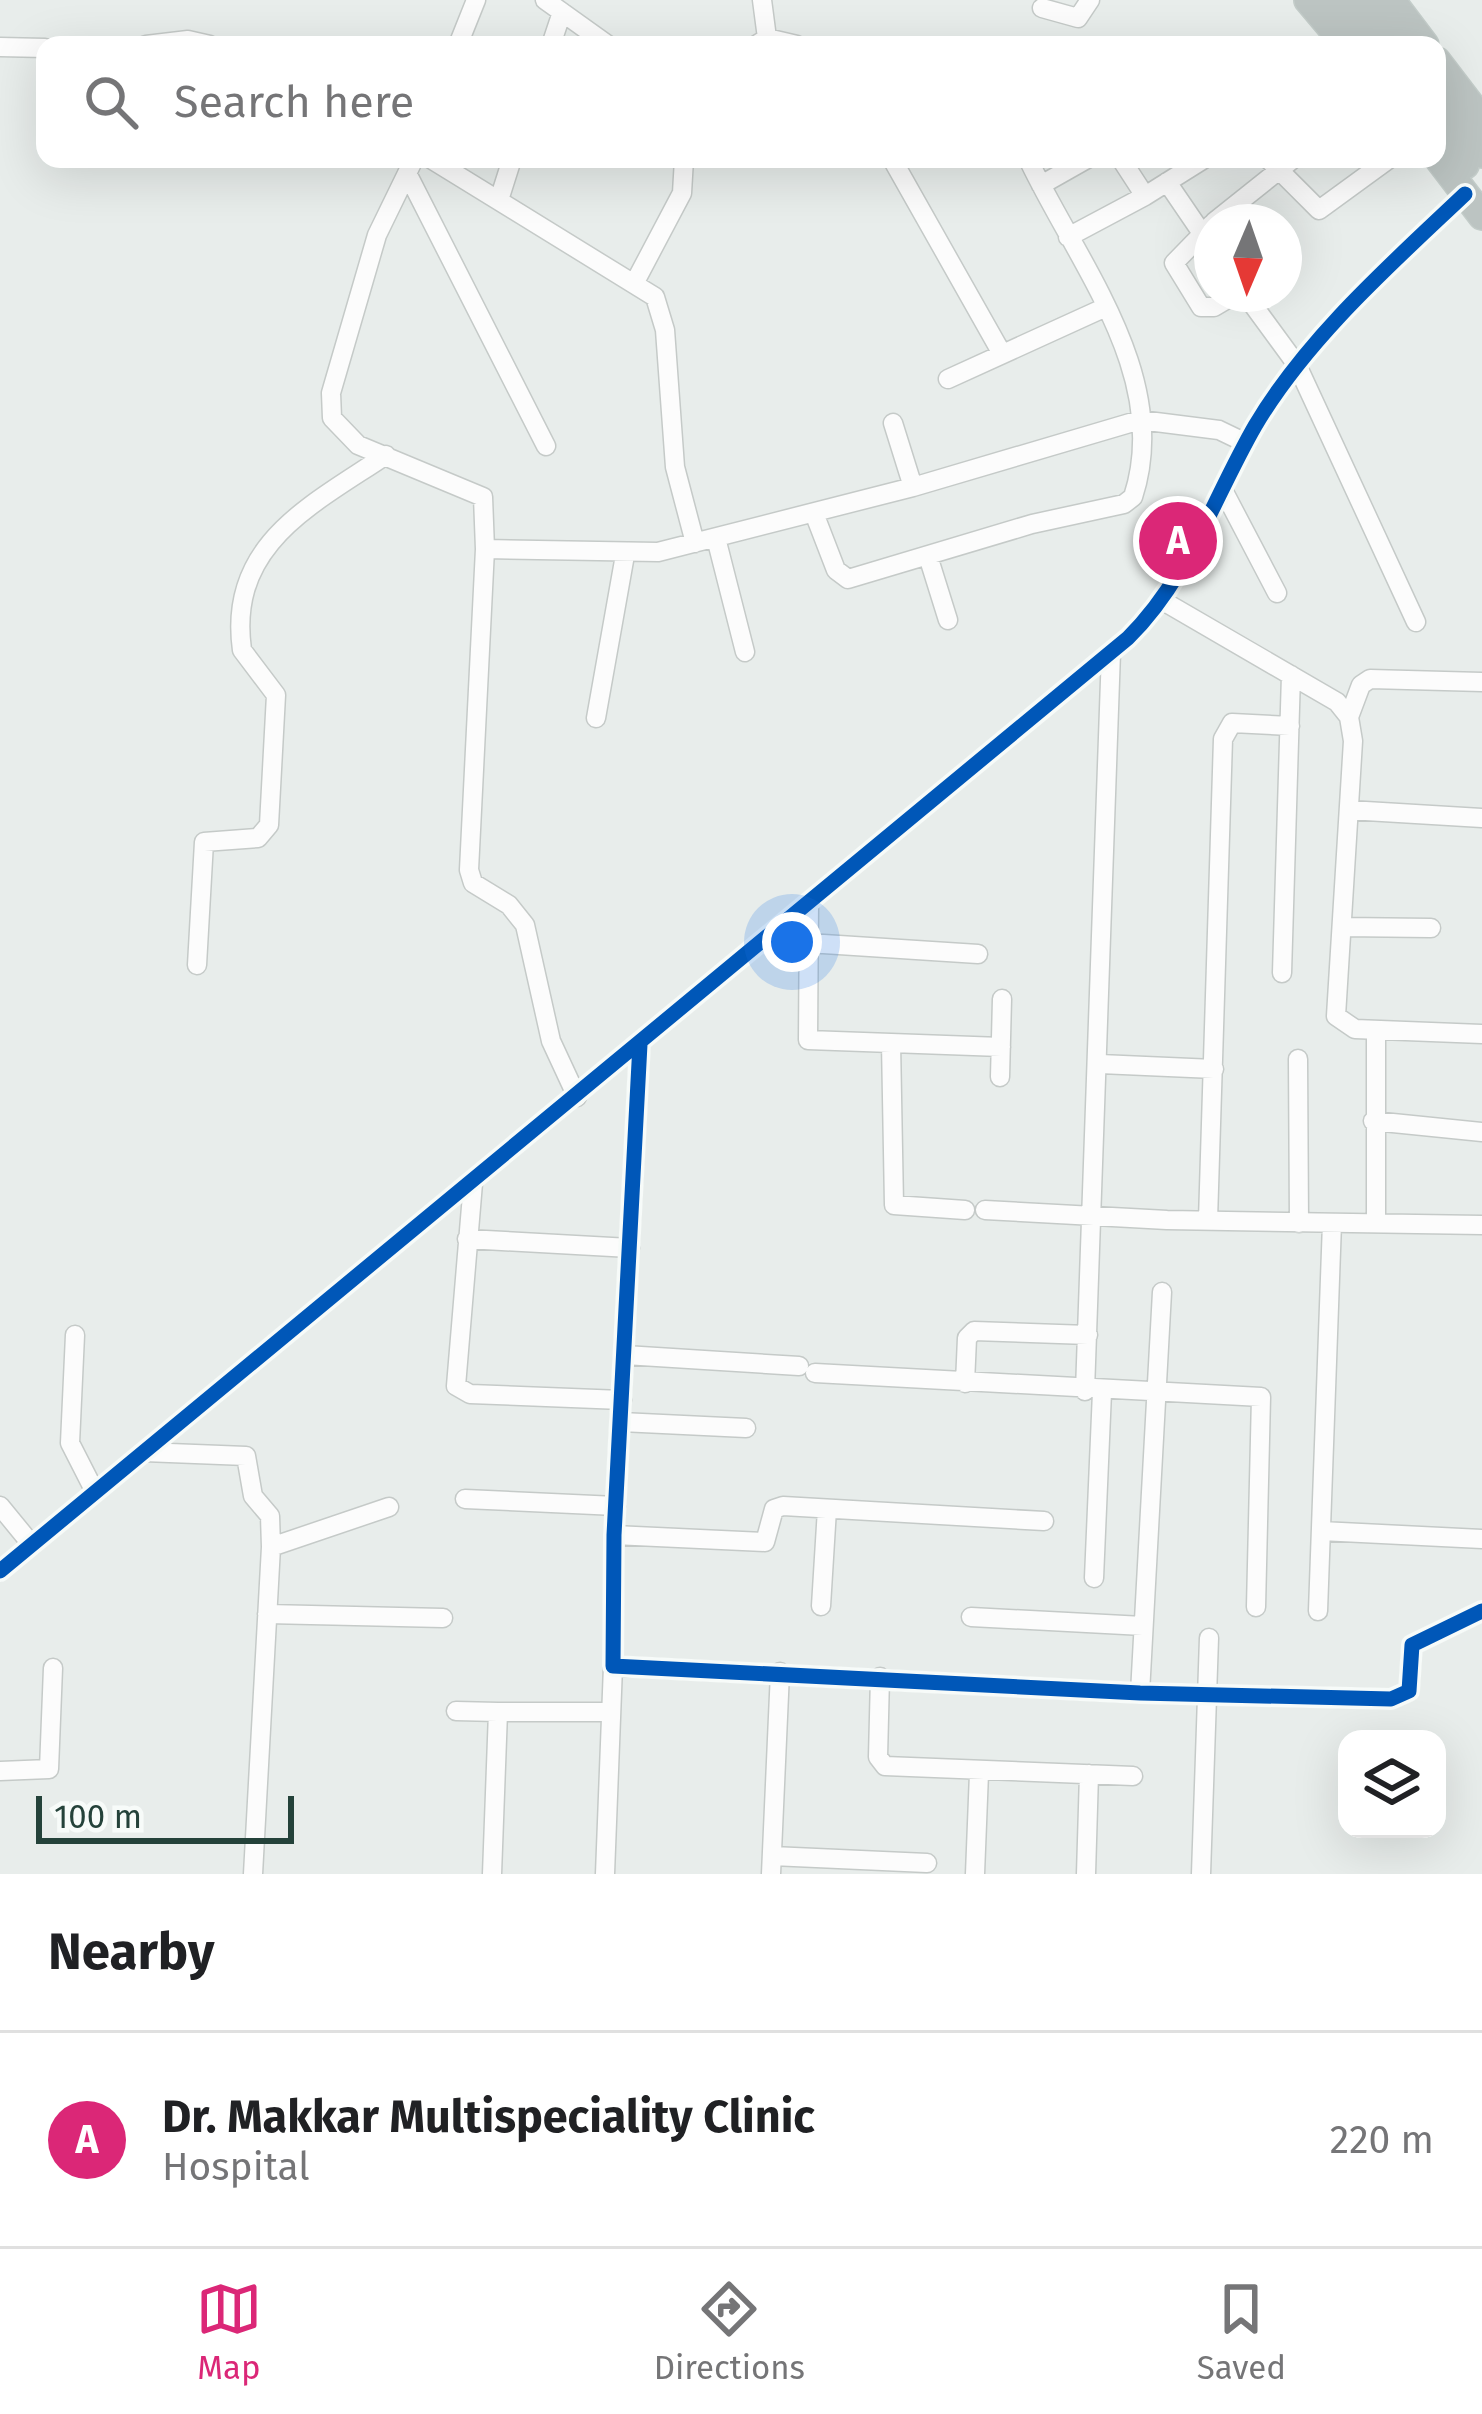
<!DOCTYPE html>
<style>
body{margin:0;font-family:"Fira Sans",sans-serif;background:#f2f2f2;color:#202124}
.controls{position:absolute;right:36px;bottom:36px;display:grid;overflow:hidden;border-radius:24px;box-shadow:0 12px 48px #0002}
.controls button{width:108px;height:108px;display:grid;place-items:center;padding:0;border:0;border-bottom:3px solid #e0e0e0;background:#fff;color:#202124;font:60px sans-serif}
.compass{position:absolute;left:1194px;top:204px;width:108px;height:108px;border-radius:50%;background:#fff;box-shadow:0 12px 48px #0002;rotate:182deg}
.scale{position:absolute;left:36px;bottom:30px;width:258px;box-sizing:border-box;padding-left:12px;border:6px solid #24423a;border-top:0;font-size:33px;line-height:42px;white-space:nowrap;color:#24423a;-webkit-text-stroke:9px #f7fbf9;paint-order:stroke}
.you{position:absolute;left:792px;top:942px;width:42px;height:42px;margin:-30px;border:9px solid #fff;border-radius:50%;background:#1a73e8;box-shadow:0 0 0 18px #1a73e833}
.badge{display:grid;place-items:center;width:78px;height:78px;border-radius:50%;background:#db2777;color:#fff;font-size:39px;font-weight:700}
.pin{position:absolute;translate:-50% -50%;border:6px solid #fff;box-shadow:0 3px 12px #0006}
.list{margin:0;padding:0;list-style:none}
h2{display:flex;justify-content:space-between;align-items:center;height:156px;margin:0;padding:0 48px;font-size:51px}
h2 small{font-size:39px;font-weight:400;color:#757577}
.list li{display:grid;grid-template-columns:78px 1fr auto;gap:36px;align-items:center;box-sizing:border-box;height:216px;padding:0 48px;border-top:3px solid #e0e0e0}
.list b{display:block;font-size:45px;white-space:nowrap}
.list p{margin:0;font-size:39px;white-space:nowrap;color:#757577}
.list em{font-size:39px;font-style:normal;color:#757577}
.icon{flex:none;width:66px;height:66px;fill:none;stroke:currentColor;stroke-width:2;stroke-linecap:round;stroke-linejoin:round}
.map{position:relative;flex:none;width:1482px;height:1874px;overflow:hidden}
.search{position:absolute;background:#fff;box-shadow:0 12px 48px #0002;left:36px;right:36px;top:36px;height:132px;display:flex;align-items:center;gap:30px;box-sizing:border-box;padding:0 42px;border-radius:24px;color:#757577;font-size:45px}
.sheet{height:372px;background:#fff}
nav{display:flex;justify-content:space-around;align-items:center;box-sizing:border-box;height:168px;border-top:3px solid #e0e0e0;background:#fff;font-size:33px;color:#757577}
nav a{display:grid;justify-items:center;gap:6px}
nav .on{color:#db2777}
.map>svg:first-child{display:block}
.building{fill:#cfd4d2;stroke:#d1d6d4;stroke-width:3}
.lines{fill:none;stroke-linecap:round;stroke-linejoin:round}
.minor-casing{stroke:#c5cac8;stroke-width:21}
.highway-casing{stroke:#c3ccc9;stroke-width:30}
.minor{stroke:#fcfcfc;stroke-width:18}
.highway{stroke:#bcc4c2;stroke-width:27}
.cycleway-casing{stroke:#f7fbf9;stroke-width:22}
.cycleway{stroke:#0057b8;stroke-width:15}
</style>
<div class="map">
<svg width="1482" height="1874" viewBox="0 0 1482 1874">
<rect width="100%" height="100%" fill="#e8edeb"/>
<path class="building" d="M1170,524L1197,539L1179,571L1152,556Z"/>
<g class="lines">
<defs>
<path id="minor" d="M545,0L608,45
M762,0L767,38
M1042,8L1078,18L1090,0
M146,45L188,40L210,45
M458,45L476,0
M551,45L562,12
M756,45L767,38L797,45
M0,47L45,48
M414,159L377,235L331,393L332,418L358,445L483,497L485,549L469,870L473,883L509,905L525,925L551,1041L577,1097
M431,159L655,297L665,330L675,467L695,543
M892,159L1001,352
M1121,159L1145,196L1204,159
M1268,159L1319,210L1389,159
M407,173L546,446
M1167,182L1212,248
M1041,185L1087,159
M499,200L512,159
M1214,222L1293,159
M1212,224L1174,263L1201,307H1214L1236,294
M1068,237L1145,196
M635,282L682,193L684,159
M1245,294L1297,365L1416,622
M948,379L1106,307
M893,423L913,487
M1222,488L1277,593
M814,513L836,570L848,579L1032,524L1124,504L1133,497C1172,378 1079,265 1030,163
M716,538L745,652
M485,549L658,552L913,487L1140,420L1219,430L1246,443
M928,556L948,620
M1163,601L1337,702L1349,717L1353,741L1336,1016L1355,1029L1482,1034
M1349,717L1361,685L1370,679L1482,682
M596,718L625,555
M1349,810L1482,818
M809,902L808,1040L891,1043L894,1205L965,1210
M1342,927L1431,928
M808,943L978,954
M197,965L204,842L258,838L269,825L276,695L242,650C227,544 312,505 386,455
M1282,973L1291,675
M1376,1030V1223
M891,1043L1001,1047
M640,1044L614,1535L613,1666L1140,1693L1391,1699L1409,1691L1412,1645L1482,1611
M1298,1059L1299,1223
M1100,1064L1214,1069
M1000,1077L1002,999
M1373,1121L1482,1132
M473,1183L456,1386L470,1394L622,1400
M985,1210L1167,1220L1482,1225
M1208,1220L1223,739L1232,723L1290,726
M467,1239L630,1248
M75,1335L70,1443L95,1492
M625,1355L799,1366
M815,1373L1261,1397L1256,1607
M965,1383L967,1338L974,1331L1088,1335
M1085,1391L1111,652
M621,1422L746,1428
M144,1452L246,1456L253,1496L270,1516L271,1547L389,1507
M465,1499L616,1506
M0,1506L32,1545
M1321,1531L1482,1539
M614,1535L765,1542L774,1509L783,1506L1044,1521
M0,1571L1128,638C1188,579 1213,499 1255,426C1307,338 1391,264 1465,194
M1094,1578L1102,1392
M821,1606L827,1509
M1318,1611L1332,1223
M267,1614L443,1618
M971,1617L1143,1626
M880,1677L878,1757L885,1766L1133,1776
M1140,1693L1162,1292
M456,1711L498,1712
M0,1771L49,1769L53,1668
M772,1856L927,1863
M253,1874L271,1547
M492,1874L498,1712H611
M605,1874L613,1666
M771,1874L780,1672
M975,1874L979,1773
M1086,1874L1089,1774
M1201,1874L1209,1638"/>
<path id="highway" d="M1308,0L1346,45
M1339,0L1372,45
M1365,0L1400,45
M1391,0L1425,45
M1437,61L1482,120
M1437,95L1482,154
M1437,130L1465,165
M1437,157L1482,216"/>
</defs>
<use href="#minor" class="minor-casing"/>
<use href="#highway" class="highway-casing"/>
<use href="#minor" class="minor"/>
<use href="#highway" class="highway"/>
<defs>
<path id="cycleway" d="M640,1044L614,1535L613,1666L1140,1693L1391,1699L1409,1691L1412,1645L1482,1611
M0,1571L1128,638C1188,579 1213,499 1255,426C1307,338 1391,264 1465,194"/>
</defs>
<use href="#cycleway" class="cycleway-casing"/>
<use href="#cycleway" class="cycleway"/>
</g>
</svg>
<div class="controls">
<button><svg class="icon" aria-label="layers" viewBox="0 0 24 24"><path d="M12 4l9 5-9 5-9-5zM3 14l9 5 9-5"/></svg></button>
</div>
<svg class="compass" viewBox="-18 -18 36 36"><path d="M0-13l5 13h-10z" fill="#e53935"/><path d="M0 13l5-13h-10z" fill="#757577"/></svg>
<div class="scale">100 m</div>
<div class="you"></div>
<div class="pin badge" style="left:1178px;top:541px">A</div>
<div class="search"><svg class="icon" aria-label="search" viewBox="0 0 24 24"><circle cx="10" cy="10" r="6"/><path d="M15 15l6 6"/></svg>Search here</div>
</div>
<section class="sheet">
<h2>Nearby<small></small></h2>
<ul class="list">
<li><span class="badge">A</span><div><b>Dr. Makkar Multispeciality Clinic</b><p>Hospital</p></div><em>220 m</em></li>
</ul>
</section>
<nav>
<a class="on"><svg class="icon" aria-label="map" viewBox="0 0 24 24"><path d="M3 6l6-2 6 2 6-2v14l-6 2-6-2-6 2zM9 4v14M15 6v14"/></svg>Map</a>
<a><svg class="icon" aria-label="directions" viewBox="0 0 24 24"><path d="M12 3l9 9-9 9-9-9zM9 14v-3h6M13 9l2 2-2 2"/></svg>Directions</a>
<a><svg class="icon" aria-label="saved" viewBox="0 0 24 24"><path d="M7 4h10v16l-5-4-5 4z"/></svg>Saved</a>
</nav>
